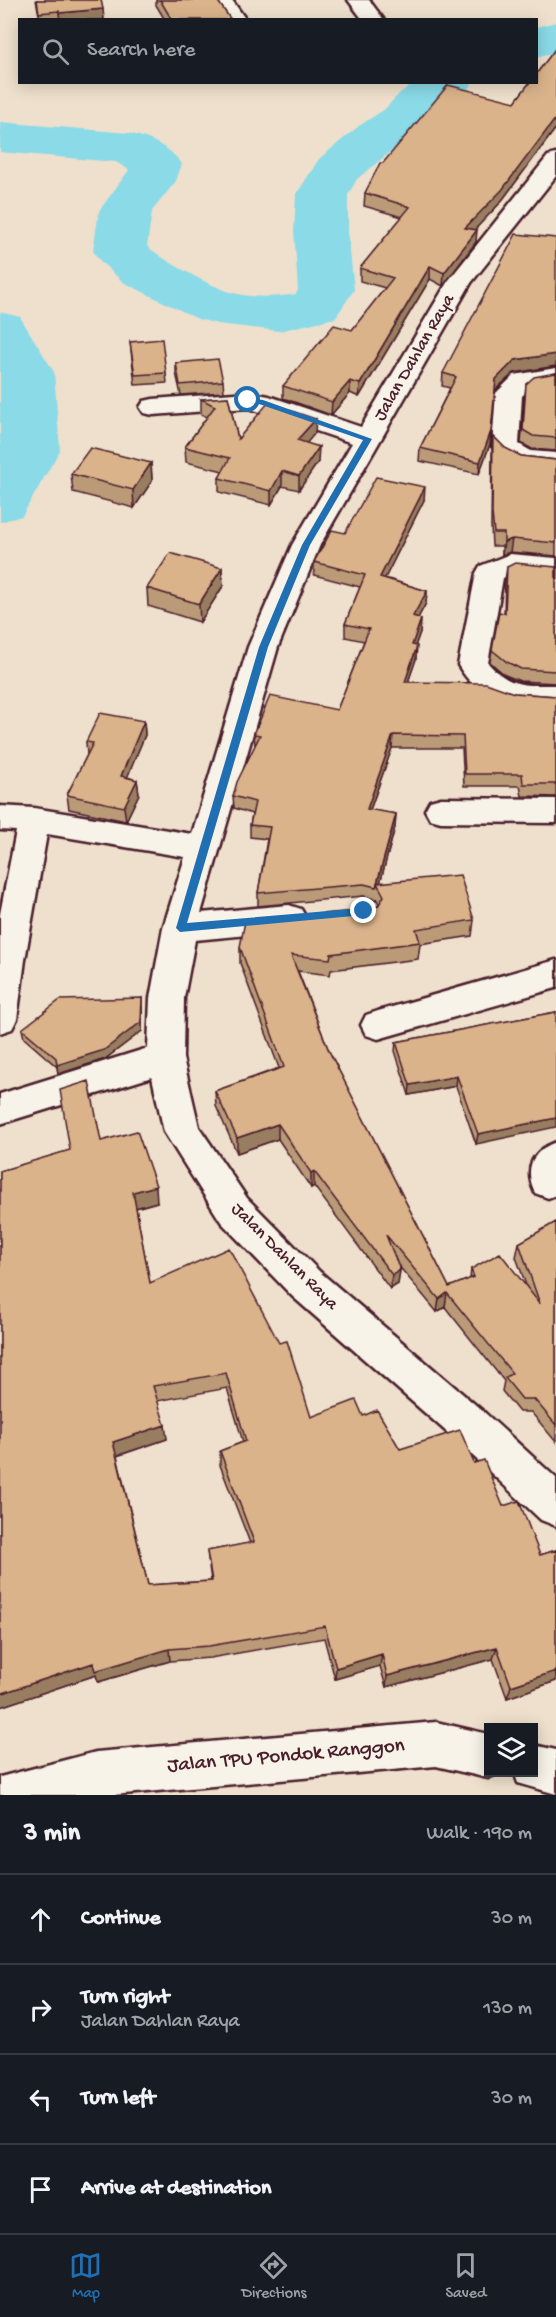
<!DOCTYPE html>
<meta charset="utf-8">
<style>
body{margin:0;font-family:"Gochi Hand",sans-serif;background:#242831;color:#f1f3f6}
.controls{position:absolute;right:18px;bottom:18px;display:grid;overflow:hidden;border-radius:0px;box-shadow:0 3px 15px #0003}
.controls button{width:54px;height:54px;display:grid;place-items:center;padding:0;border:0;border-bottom:2px solid #363941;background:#171b24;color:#f1f3f6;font:30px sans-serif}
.stop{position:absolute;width:18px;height:18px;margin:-14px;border:4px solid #1f6fb2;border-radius:50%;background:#fff}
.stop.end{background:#1f6fb2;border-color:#fff;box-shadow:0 2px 6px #0008}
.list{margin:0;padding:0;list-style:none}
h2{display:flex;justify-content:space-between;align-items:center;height:78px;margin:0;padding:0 24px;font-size:26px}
h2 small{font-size:20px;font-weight:400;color:#9ea1a6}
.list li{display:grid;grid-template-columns:39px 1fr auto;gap:18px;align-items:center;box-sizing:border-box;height:90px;padding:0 24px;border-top:2px solid #363941}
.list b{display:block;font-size:22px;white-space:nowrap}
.list p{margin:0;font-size:20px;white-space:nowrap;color:#9ea1a6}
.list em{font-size:20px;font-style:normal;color:#9ea1a6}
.icon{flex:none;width:33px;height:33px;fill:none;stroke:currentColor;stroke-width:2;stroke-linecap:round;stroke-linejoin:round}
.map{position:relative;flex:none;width:556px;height:1795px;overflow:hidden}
.search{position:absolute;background:#171b24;box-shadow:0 3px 15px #0003;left:18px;right:18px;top:18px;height:66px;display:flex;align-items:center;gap:15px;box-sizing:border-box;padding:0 21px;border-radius:0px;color:#9ea1a6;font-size:22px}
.sheet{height:438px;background:#171b24}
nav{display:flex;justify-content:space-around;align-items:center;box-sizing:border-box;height:84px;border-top:2px solid #363941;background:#171b24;font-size:16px;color:#9ea1a6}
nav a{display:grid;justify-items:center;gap:3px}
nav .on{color:#1f6fb2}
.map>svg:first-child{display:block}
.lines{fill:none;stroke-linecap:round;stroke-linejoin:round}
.river{fill:#8adae7;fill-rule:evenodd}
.minor-casing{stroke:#4a1f2b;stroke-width:5}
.tertiary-casing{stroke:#4a1f2b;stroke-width:5}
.minor{fill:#f7f3e8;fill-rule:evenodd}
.tertiary{fill:#f7f3e8;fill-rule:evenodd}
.wall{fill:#bb9a78;stroke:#4a1f2b;stroke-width:1.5;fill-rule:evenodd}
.shaded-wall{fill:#997d61;stroke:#4a1f2b;stroke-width:1.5}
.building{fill:#dab38b;stroke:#4a1f2b;stroke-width:1.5;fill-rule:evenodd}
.route{fill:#1f6fb2}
.labels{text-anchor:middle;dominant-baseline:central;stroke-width:4.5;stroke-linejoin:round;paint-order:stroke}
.street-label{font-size:18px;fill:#4a1f2b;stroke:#f7f3e8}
.near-street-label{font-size:21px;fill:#4a1f2b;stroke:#f7f3e8}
</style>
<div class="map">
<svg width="556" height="1795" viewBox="0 0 556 1795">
<rect width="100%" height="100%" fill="#eee0cc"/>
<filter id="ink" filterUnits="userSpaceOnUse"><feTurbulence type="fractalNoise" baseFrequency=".0167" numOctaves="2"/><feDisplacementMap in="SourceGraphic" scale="12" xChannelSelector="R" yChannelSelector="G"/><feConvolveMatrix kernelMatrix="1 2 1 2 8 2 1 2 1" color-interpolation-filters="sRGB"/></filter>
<g filter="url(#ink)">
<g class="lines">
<path class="river" d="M556,22V52L536,57V27Z
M415,82H473L466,92L434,113L421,131L395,148L357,179L348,195V231L354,290L335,318L279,331L218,324L198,319L123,282L101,262L93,251L99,211L129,170L116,162L0,152V122L128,133C149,138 169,146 182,164L176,181L152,211L147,246C164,261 208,285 230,292C250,298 276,298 296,294L298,290L294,231L296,195L319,159L359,126L385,109L400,93Z
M0,312L20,317L54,372L60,450L22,516L0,522Z"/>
<defs>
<path id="minor" d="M211,0H232L246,20H225Z
M348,0H369L384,20H363Z
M556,154V176L471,283L320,545L278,647L201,913L289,905L301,909L306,918L301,927L289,931L195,940L184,998L183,1058L199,1127L247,1198L320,1272L485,1413L556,1478V1526L541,1520L457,1441L292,1296L221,1222L164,1132L152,1077L0,1124V1094L148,1048L150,998L163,928L185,857L47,834L25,960L17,1019L12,1029L0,1033V914L16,831L0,830V806L34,808L192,834L248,647L292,545L352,443L248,408L153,415L144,413L140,407L144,401L153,399L248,392L269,396L361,427L448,281L548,156Z
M556,368V384L531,388L522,396L519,444L531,451L556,453V471C532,470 505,468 492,446L496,393L514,375Z
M510,554L556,558V578L513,574L503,578L488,663C510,688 526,685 556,685V707C515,707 480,703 458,665L476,573L480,566Z
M441,798L556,799V823L441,822L430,819L425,810L430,801Z
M556,960V988L378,1039L366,1035L361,1025L366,1015L378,1011Z
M556,1142V1195L548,1198L535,1193C524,1169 531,1151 556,1142Z"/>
<path id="tertiary" d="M436,1722L488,1734V1772H502L488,1778L436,1766L113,1795H0V1777L96,1752Z
M534,1745L556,1750V1794L518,1783L514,1772H534Z"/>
</defs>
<use href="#minor" class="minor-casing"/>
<use href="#tertiary" class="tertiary-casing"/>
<use href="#minor" class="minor"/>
<use href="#tertiary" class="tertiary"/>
</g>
<path class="wall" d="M36,0H101L104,20H40Z
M156,0H217L231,20H165L156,5Z
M556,48V128L500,203L475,229L476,242L443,286L430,279L359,397L350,393L331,415L283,398V386L352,330L385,288L360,281V268L402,217L364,206L365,193L383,163L515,102Z
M130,342L166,373L167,383L135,385Z
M176,363L223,381L224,392L181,395L176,373Z
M443,373H514L495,391L490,444L479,474L419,461L420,448L450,388L442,386Z
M556,373V451L532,449L521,443L526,384Z
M228,397L238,439L315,433L306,443L318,462L299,490L282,486L271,505L219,492V478L223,471L186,462L185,447L207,417L201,414V399Z
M493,436L505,448L521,456L556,460V556L510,552L502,555V546H492L491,526L492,449Z
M151,463L152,481L134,508L73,492L71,474Z
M424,500L385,578L427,591L426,603L418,618L421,619L420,632L415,646L416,659L408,682L514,693L556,696V797L522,796L520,786H464L462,748H392L370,810L396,814L395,827L380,883L474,920L472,936L420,944L418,959L331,970L330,975L298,971L329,1051L449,1287L470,1279L471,1269L526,1285L516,1257L519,1243L556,1222V1442L531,1412H519L502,1391L504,1381L445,1307L437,1312L398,1265L400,1270L398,1284L390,1289L314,1186L311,1188L278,1139L237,1153L216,1106L215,1091L279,1068L240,963V947L366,910L378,906L379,904L376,898V900L364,896L258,906V893L267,839L250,837V825L252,814L234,808L233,796L255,746L254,734L337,710L364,641L345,637V624L360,587L314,575V562L345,533Z
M507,567H556V683L520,681L505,675L490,662L492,650L504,613L505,580Z
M223,586L200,622L148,606L147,588Z
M144,721L145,735L127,777L137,780L139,794L126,821L69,809L67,795L87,755L86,742Z
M142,1007V1031L105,1059L58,1074L57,1067L24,1038L22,1029Z
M556,1012L476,1144L456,1086L409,1095L395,1051L396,1042Z
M101,1141L157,1202L136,1208L150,1283L311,1417L363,1416L400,1449L474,1463L503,1506L540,1555L556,1550V1681L507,1698L493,1659L386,1687L380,1666L335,1679L324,1638L210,1658L170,1661L98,1682L96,1675L0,1707V1171ZM227,1388L243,1442L220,1451V1465L250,1543L207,1551L211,1581L148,1585L117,1456L167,1439L157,1401Z"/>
<path class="shaded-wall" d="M103,9L104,20H60L59,13Z
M556,118V128L500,203L464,241L465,228Z
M477,230L476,242L443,286L444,273Z
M430,266V279L359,397L360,384Z
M556,354V366L514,373L494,391L496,379L515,360Z
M350,381V393L331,415L332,402Z
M316,419L315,433L297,455V440Z
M491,431L490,444L479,474L480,462Z
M319,447L318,462L299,490V476Z
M151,463L152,481L134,508L133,490Z
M282,471V486L271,505V491Z
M425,487L424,500L379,590L380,577Z
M512,539L510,552L502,555L504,542Z
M222,568L223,586L200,622L199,604Z
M427,591L426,603L412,629L413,616Z
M421,619L420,632L411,658L412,645Z
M417,646L416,659L404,694L405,682Z
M144,721L145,735L122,790L121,776Z
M393,735L392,748L366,821L367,809Z
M137,780L139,794L126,821L124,807Z
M396,814L395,827L379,887L377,884Z
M142,998V1031L105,1059L58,1074L57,1065Z
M457,1076L456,1086L409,1095L410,1085Z
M556,1118V1127L476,1144L478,1134Z
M278,1124V1139L237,1153V1138Z
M314,1171V1186L311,1188V1173Z
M156,1186L157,1202L135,1208L133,1192Z
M400,1270L398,1284L390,1289L392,1275Z
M447,1293L445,1307L437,1312L439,1299Z
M165,1425L167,1439L116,1456L113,1442Z
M497,1647L493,1659L386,1687L387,1676Z
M169,1649L170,1661L98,1682L96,1675L0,1707V1694L93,1663Z
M382,1654L380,1666L335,1679L336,1668Z
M556,1671V1681L507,1698L511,1686Z"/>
<path class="building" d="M37,0H101L103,9L59,13V11L39,13Z
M160,0H217L231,20H172Z
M556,48V118L502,190L465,228L477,230L444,273L430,266L360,384L350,381L332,402L283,386L334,325L352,330L393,278L360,268L410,207L365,193L380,163H383L448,85L515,102L530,82H537V73Z
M516,234L556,238V354L515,360L496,379L491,431L480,462L420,448L456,377L443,373Z
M162,339L166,373L135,375L130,342Z
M218,359L223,381L180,385L176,363Z
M556,373V438L533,436L523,430L526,384L534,377Z
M228,397L238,439L268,403L316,419L297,440L319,447L299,476L282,471L271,491L219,478L230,458L185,447L215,406L201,399Z
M493,436L505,448L521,456L556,460V543L512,539L504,542V533H494L492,513Z
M90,448L151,463L133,490L71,474Z
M376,477L425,487L380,577L427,591L413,616L421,619L412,645L417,646L405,682L486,683L514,693L556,696V784H523L522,774H465L463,736L393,735L367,809L396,814L376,887L364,884L258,893L270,827L250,825L255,802L233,796L237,782L260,735L254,734L270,696L337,710L369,629L345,624L365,575L314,562L332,530L345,533Z
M170,553L222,568L199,604L147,588Z
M515,563L556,567V671L521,669L507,662L492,650L499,612L505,613L507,567Z
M100,713L144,721L121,776L137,780L124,807L67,795L93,743L86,742Z
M460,875L474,920L416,929L420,942L331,954L330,959L291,955L329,1051L449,1287L474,1277L471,1269L500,1253L540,1304L519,1243L556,1222V1425L534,1399H522L505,1378L512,1373L447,1293L439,1299L386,1235L400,1270L392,1275L314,1171L311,1173L278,1124L237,1138L215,1091L284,1067L240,947L245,921L366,910L378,906L384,896L377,883Z
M142,998L141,1022L104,1050L57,1065L56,1058L22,1029L60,1000Z
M556,1012V1118L478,1134L457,1076L410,1085L396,1042Z
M89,1081L101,1141L137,1131L156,1186L133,1192L150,1283L229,1248L279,1343L287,1341L311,1417L356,1400L363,1416L377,1410L400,1449L460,1430L474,1463L484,1460L503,1506L519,1501L540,1555L556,1550V1671L511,1686L497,1647L387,1676L382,1654L336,1668L325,1626L209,1646L169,1649L95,1671L93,1663L0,1694V1171L70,1150L60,1090ZM226,1373L246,1441L220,1451L254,1542L207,1551L212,1581L148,1585L113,1442L165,1425L153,1386Z"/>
</g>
<path class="route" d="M248,398L263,400L372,439L310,545L268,647L187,923L364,908L369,911L364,915L180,932L176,928L259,647L302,545L363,440L259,404L245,402L244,400Z"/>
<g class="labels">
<g class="street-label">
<text transform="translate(415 358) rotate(-60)">Jalan Dahlan Raya</text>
<text transform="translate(284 1257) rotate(45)">Jalan Dahlan Raya</text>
</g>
<g class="near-street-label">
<text transform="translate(286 1757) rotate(-5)">Jalan TPU Pondok Ranggon</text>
</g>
</g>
</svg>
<div class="controls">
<button><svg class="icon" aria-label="layers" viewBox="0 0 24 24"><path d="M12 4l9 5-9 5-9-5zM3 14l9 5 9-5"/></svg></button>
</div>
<div class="stop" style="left:248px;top:400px"></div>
<div class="stop end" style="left:364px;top:911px"></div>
<div class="search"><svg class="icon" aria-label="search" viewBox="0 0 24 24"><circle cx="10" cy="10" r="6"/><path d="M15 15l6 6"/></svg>Search here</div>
</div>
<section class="sheet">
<h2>3 min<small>Walk · 190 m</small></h2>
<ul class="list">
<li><svg class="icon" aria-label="ahead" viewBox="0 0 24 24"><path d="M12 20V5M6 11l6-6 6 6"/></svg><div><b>Continue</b></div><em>30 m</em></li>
<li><svg class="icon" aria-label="right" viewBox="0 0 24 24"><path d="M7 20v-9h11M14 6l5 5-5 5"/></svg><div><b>Turn right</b><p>Jalan Dahlan Raya</p></div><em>130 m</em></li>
<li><svg class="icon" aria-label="left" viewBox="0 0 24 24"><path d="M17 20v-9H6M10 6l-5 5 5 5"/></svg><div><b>Turn left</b></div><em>30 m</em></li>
<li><svg class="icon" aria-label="arrive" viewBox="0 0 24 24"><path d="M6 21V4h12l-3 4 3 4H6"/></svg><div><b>Arrive at destination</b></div></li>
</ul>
</section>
<nav>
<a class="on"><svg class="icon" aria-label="map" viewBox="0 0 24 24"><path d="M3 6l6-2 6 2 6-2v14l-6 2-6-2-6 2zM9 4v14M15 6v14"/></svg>Map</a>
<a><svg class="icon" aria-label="directions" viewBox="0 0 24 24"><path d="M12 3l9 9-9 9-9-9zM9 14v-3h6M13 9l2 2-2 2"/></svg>Directions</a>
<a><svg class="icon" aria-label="saved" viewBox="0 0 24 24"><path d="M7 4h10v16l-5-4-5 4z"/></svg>Saved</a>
</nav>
